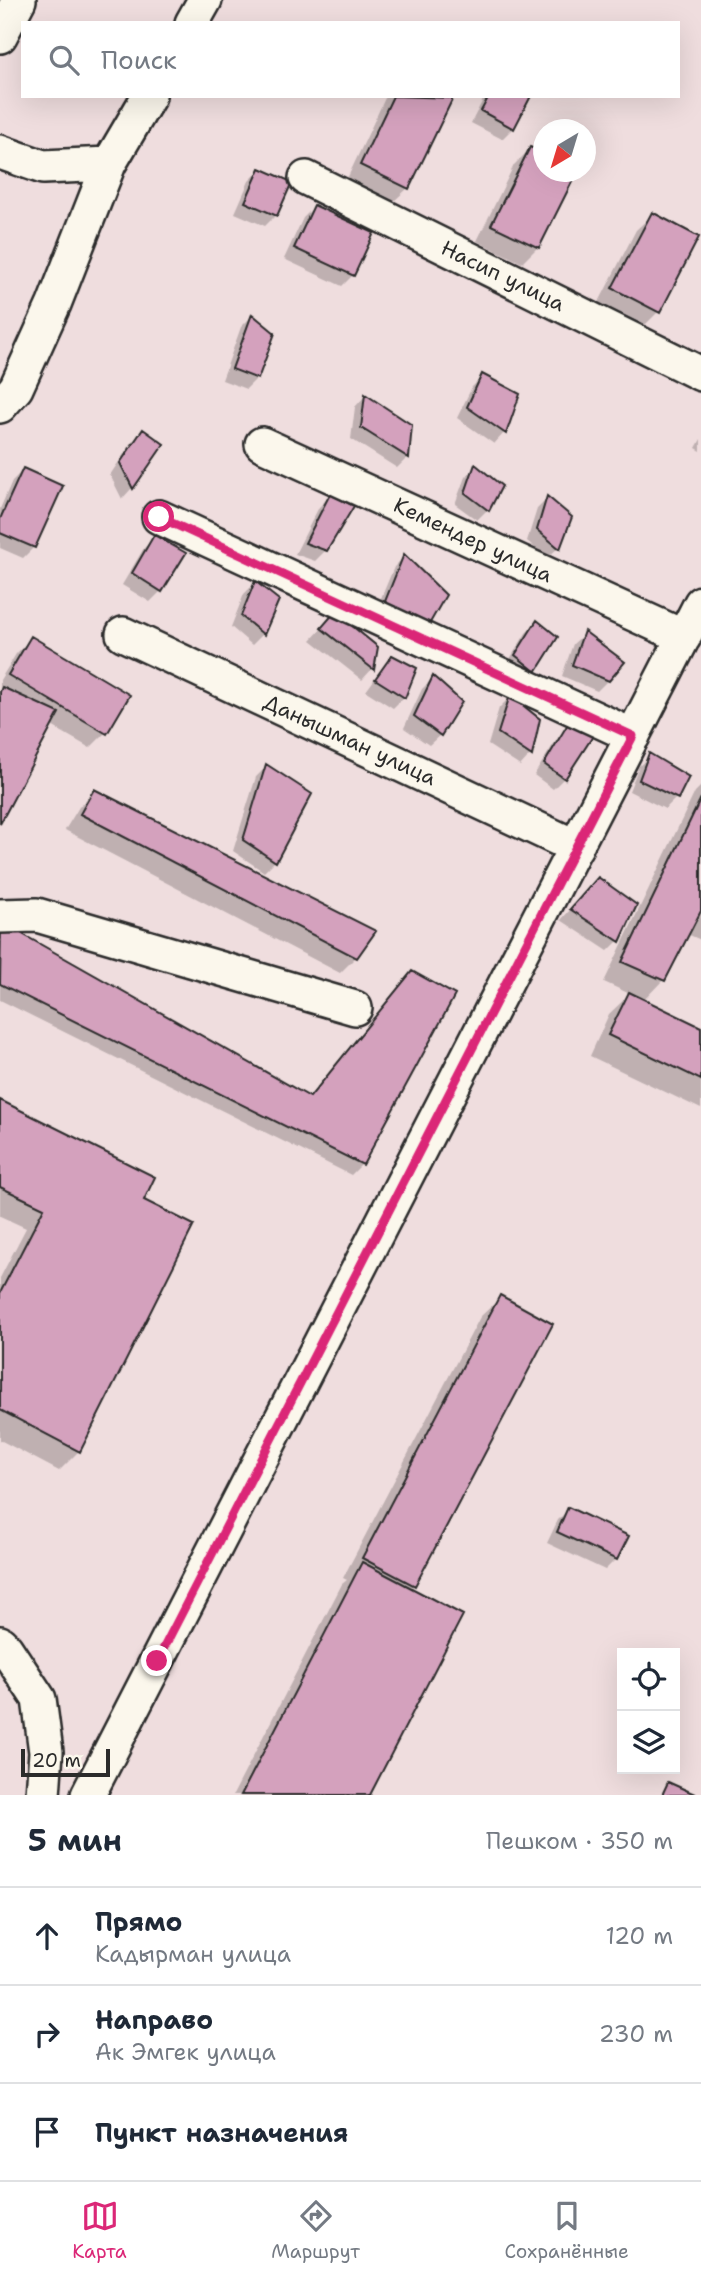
<!DOCTYPE html>
<html lang="ru">
<meta charset="utf-8">
<style>
body{margin:0;font-family:"Shantell Sans",sans-serif;background:#f2f2f3;color:#1f2937}
.controls{position:absolute;right:21px;bottom:21px;display:grid;overflow:hidden;border-radius:0px;box-shadow:0 7px 28px #0002}
.controls button{width:63px;height:63px;display:grid;place-items:center;padding:0;border:0;border-bottom:2px solid #e0e1e3;background:#fff;color:#1f2937;font:35px sans-serif}
.compass{position:absolute;left:533px;top:119px;width:63px;height:63px;border-radius:50%;background:#fff;box-shadow:0 7px 28px #0002;rotate:218deg}
.scale{position:absolute;left:21px;bottom:18px;width:89px;box-sizing:border-box;padding-left:7px;border:4px solid #2b2b2b;border-top:0;font-size:19px;line-height:24px;white-space:nowrap;color:#2b2b2b;-webkit-text-stroke:5px #fbf7ec;paint-order:stroke}
.stop{position:absolute;width:21px;height:21px;margin:-16px;border:5px solid #db2777;border-radius:50%;background:#fff}
.stop.end{background:#db2777;border-color:#fff;box-shadow:0 2px 7px #0008}
.list{margin:0;padding:0;list-style:none}
h2{display:flex;justify-content:space-between;align-items:center;height:91px;margin:0;padding:0 28px;font-size:30px}
h2 small{font-size:23px;font-weight:400;color:#747a83}
.list li{display:grid;grid-template-columns:46px 1fr auto;gap:21px;align-items:center;box-sizing:border-box;height:98px;padding:0 28px;border-top:2px solid #e0e1e3}
.list b{display:block;font-size:26px;white-space:nowrap}
.list p{margin:0;font-size:23px;white-space:nowrap;color:#747a83}
.list em{font-size:23px;font-style:normal;color:#747a83}
.icon{flex:none;width:38px;height:38px;fill:none;stroke:currentColor;stroke-width:2;stroke-linecap:round;stroke-linejoin:round}
.map{position:relative;flex:none;width:701px;height:1795px;overflow:hidden}
.search{position:absolute;background:#fff;box-shadow:0 7px 28px #0002;left:21px;right:21px;top:21px;height:77px;display:flex;align-items:center;gap:18px;box-sizing:border-box;padding:0 24px;border-radius:0px;color:#747a83;font-size:26px}
.sheet{height:385px;background:#fff}
nav{display:flex;justify-content:space-around;align-items:center;box-sizing:border-box;height:98px;border-top:2px solid #e0e1e3;background:#fff;font-size:19px;color:#747a83}
nav a{display:grid;justify-items:center;gap:4px}
nav .on{color:#db2777}
.map>svg:first-child{display:block}
.shadow{fill:#0003}
.building{fill:#d4a1bd;stroke:#2b2b2b;stroke-width:2}
.lines{fill:none;stroke-linecap:round;stroke-linejoin:round}
.minor-casing{stroke:#2b2b2b;stroke-width:38}
.minor{stroke:#fbf7ec;stroke-width:33}
.route{stroke:#db2777;stroke-width:9}
.labels{text-anchor:middle;dominant-baseline:central;stroke-width:5;stroke-linejoin:round;paint-order:stroke}
.street-label{font-size:21px;fill:#2b2b2b;stroke:#fbf7ec}
</style>
<div class="map">
<svg width="701" height="1795" viewBox="0 0 701 1795">
<rect width="100%" height="100%" fill="#efddde"/>
<filter id="ink" filterUnits="userSpaceOnUse"><feTurbulence type="fractalNoise" baseFrequency=".0143" numOctaves="2"/><feDisplacementMap in="SourceGraphic" scale="14" xChannelSelector="R" yChannelSelector="G"/><feConvolveMatrix kernelMatrix="1 2 1 2 8 2 1 2 1" color-interpolation-filters="sRGB"/></filter>
<g filter="url(#ink)">
<path class="shadow" d="M386,96H445L451,99L408,188L392,203L346,181Z
M485,96H529L513,128L502,139L471,123Z
M530,149L544,172H575L538,247L522,263L477,241L514,165Z
M260,170L276,215L265,226L235,213L249,181Z
M314,207L372,234L353,275L342,286L284,259L303,218Z
M652,215L697,238L658,312L642,328L598,304L636,230Z
M252,316L257,378L246,389L222,380L241,327Z
M483,376L518,395L504,433L494,444L457,418L472,387Z
M365,396L411,426L408,457L397,468L351,439L355,407Z
M143,431L162,444L132,488L122,499L110,475L132,442Z
M701,439V451L696,448Z
M475,467L488,509L477,520L455,504L465,477Z
M23,470L34,547L23,558L0,548V509L12,481Z
M330,496L326,550L315,561L295,554L319,507Z
M547,499L570,517L558,548L547,558L527,541L537,509Z
M155,537L161,591L150,602L122,585L144,548Z
M404,557L444,595L374,615L394,567Z
M255,583L277,601L263,634L252,645L231,627L244,594Z
M335,614L376,648L372,669L362,680L311,640Z
M537,622L535,671L524,682L505,667L526,633Z
M584,634L608,680L597,691L562,676L573,644Z
M31,638L106,732L90,748L50,725L0,821V680L16,654Z
M393,658L404,697L393,708L366,691L382,669Z
M433,678L440,735L429,745L404,728L422,689Z
M510,697L538,719L530,755L520,766L488,745L499,708Z
M570,725L564,778L553,789L534,775L559,736Z
M650,756L676,798L665,809L629,791L639,766Z
M266,767L275,861L264,872L233,851L256,777Z
M701,786V940L687,934L663,980L643,1001L701,1029V1109L590,1056L609,1014L630,994L604,982L695,792Z
M94,791L356,957L340,973L65,830L79,807Z
M587,891L618,941L608,951L561,920Z
M0,926L309,1098L412,973L362,1164L351,1175L0,1000Z
M0,1102L142,1201L79,1451L59,1471L0,1440V1278L26,1228L0,1216Z
M500,1298L414,1585L410,1589L368,1795H233L342,1584L347,1580L343,1578L480,1317Z
M569,1509L616,1559L605,1570L547,1543L558,1520Z"/>
<path class="building" d="M393,96L453,98L409,189L360,165Z
M489,96H531L514,129L481,111Z
M530,147L544,153V172H577L539,248L491,225Z
M260,168L292,182L277,216L245,202Z
M314,205L374,233L354,276L294,248Z
M652,212L699,237L660,313L612,288Z
M252,314L275,333L258,379L232,369Z
M482,374L520,394L506,434L467,407Z
M365,394L412,425L409,458L361,428Z
M143,429L164,444L133,489L120,463Z
M475,464L502,486L489,511L465,493Z
M23,468L63,486L35,548L0,533V519Z
M330,494L354,506L327,551L305,543Z
M547,496L572,517L560,549L537,530Z
M154,535L186,553L162,592L132,573Z
M404,554L446,595L427,628L384,604Z
M255,581L279,600L264,635L241,616Z
M335,612L378,647L374,670L321,628Z
M537,620L558,637L536,672L515,655Z
M584,631L625,662L609,681L572,665Z
M31,636L130,695L107,734L8,675Z
M392,655L417,668L405,698L375,679Z
M433,676L462,702L441,736L414,716Z
M2,687L59,713L0,824V692Z
M510,695L540,719L532,756L498,733Z
M569,722L593,736L565,779L544,764Z
M649,753L689,777L678,799L639,780Z
M266,764L312,794L276,862L243,840Z
M94,789L376,931L357,958L80,814Z
M701,798V911L665,981L622,962Z
M598,877L637,905L620,942L570,909Z
M1,922L310,1097L412,971L455,995L363,1165L0,984Z
M629,992L701,1027V1080L608,1035Z
M0,1100L155,1177L144,1200L194,1225L80,1452L0,1410V1293L44,1208L0,1187Z
M500,1295L553,1324L415,1586L362,1558Z
M568,1507L629,1536L617,1560L557,1532Z
M362,1562L463,1615L370,1795H241Z
M668,1782L697,1795H662Z"/>
<g class="lines">
<defs>
<path id="minor" d="M192,23L205,0
M0,36L19,0
M0,152L43,167L109,164L149,96
M306,178L701,374
M0,406L16,388L54,304L109,164
M262,444L684,637
M159,517L633,736
M123,634L576,847
M0,916L37,915L355,1008
M0,1643L6,1649L39,1699L46,1752L43,1795
M88,1795L701,603"/>
</defs>
<use href="#minor" class="minor-casing"/>
<use href="#minor" class="minor"/>
</g>
</g>
<g class="lines" filter="url(#ink)">
<path class="route" d="M157,1661L633,736L159,517"/>
</g>
<g class="labels">
<g class="street-label">
<text transform="translate(503 276) rotate(26)">Насип улица</text>
<text transform="translate(473 540) rotate(25)">Кемендер улица</text>
<text transform="translate(350 740) rotate(25)">Данышман улица</text>
</g>
</g>
</svg>
<div class="controls">
<button><svg class="icon" aria-label="locate" viewBox="0 0 24 24"><circle cx="12" cy="12" r="6"/><path d="M12 2v4M12 18v4M2 12h4M18 12h4"/></svg></button>
<button><svg class="icon" aria-label="layers" viewBox="0 0 24 24"><path d="M12 4l9 5-9 5-9-5zM3 14l9 5 9-5"/></svg></button>
</div>
<svg class="compass" viewBox="-18 -18 36 36"><path d="M0-13l5 13h-10z" fill="#e53935"/><path d="M0 13l5-13h-10z" fill="#747a83"/></svg>
<div class="scale">20 m</div>
<div class="stop" style="left:159px;top:517px"></div>
<div class="stop end" style="left:157px;top:1661px"></div>
<div class="search"><svg class="icon" aria-label="search" viewBox="0 0 24 24"><circle cx="10" cy="10" r="6"/><path d="M15 15l6 6"/></svg>Поиск</div>
</div>
<section class="sheet">
<h2>5 мин<small>Пешком · 350 m</small></h2>
<ul class="list">
<li><svg class="icon" aria-label="ahead" viewBox="0 0 24 24"><path d="M12 20V5M6 11l6-6 6 6"/></svg><div><b>Прямо</b><p>Кадырман улица</p></div><em>120 m</em></li>
<li><svg class="icon" aria-label="right" viewBox="0 0 24 24"><path d="M7 20v-9h11M14 6l5 5-5 5"/></svg><div><b>Направо</b><p>Ак Эмгек улица</p></div><em>230 m</em></li>
<li><svg class="icon" aria-label="arrive" viewBox="0 0 24 24"><path d="M6 21V4h12l-3 4 3 4H6"/></svg><div><b>Пункт назначения</b></div></li>
</ul>
</section>
<nav>
<a class="on"><svg class="icon" aria-label="map" viewBox="0 0 24 24"><path d="M3 6l6-2 6 2 6-2v14l-6 2-6-2-6 2zM9 4v14M15 6v14"/></svg>Карта</a>
<a><svg class="icon" aria-label="directions" viewBox="0 0 24 24"><path d="M12 3l9 9-9 9-9-9zM9 14v-3h6M13 9l2 2-2 2"/></svg>Маршрут</a>
<a><svg class="icon" aria-label="saved" viewBox="0 0 24 24"><path d="M7 4h10v16l-5-4-5 4z"/></svg>Сохранённые</a>
</nav>
